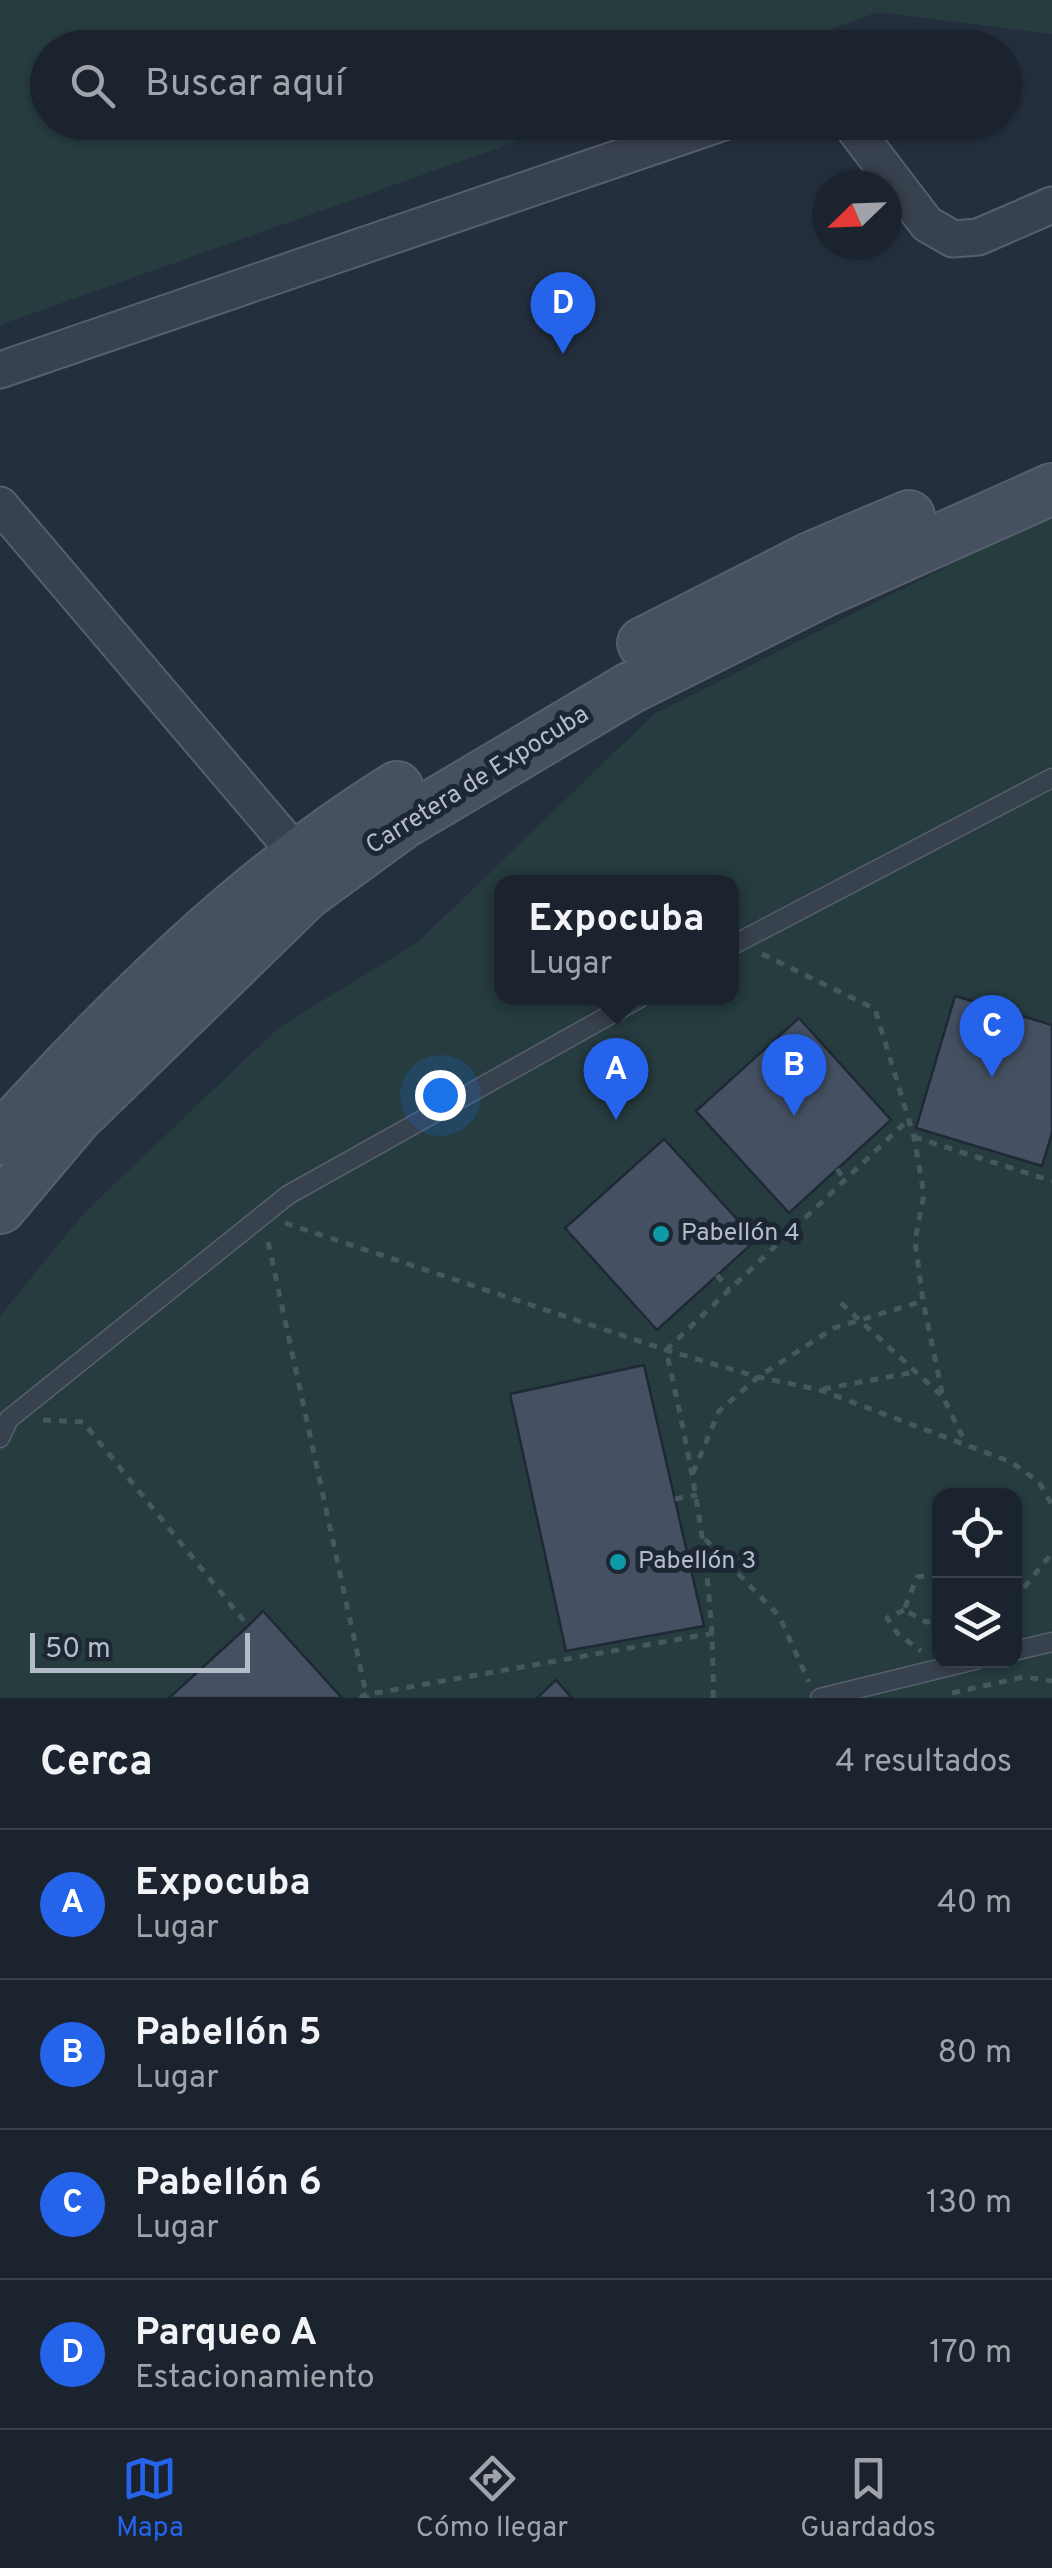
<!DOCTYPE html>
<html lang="es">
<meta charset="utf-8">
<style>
body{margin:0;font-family:Overpass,sans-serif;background:#242b36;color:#f1f3f6}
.controls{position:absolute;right:30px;bottom:30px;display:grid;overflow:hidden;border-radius:20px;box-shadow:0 2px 8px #0004}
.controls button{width:90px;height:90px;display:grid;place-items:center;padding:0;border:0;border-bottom:2px solid #39404a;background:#1b232e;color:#f1f3f6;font:50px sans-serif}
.compass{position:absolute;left:812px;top:170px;width:90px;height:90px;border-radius:50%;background:#1b232e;box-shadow:0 2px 8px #0004;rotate:247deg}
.scale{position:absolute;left:30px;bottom:25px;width:220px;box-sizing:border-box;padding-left:10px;border:5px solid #b4bcc9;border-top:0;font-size:28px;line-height:35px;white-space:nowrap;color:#b4bcc9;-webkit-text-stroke:8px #1d2633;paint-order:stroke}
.you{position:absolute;left:440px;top:1095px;width:35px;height:35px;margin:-25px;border:8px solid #fff;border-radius:50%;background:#1a73e8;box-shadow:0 0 0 15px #1a73e833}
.badge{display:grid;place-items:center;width:65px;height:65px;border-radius:50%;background:#2563eb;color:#fff;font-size:32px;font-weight:700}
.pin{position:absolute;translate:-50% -82px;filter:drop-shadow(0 2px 5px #0008)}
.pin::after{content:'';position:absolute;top:52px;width:35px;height:30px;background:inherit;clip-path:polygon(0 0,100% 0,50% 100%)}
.popup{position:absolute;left:494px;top:875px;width:245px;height:130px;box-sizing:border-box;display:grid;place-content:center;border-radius:20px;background:#1b232e;filter:drop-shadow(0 2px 8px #0005);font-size:32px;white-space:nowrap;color:#a0a4aa}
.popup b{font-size:38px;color:#f1f3f6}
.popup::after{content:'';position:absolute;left:50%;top:100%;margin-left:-20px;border:20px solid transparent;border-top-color:#1b232e}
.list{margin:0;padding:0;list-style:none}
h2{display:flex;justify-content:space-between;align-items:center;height:130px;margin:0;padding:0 40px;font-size:42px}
h2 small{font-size:32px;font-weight:400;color:#a0a4aa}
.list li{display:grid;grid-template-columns:65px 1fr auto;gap:30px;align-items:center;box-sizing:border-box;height:150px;padding:0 40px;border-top:2px solid #39404a}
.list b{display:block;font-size:38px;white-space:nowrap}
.list p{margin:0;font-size:32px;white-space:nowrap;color:#a0a4aa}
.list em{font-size:32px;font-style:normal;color:#a0a4aa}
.icon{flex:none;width:55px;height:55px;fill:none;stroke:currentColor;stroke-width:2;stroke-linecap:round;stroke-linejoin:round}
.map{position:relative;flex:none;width:1052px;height:1698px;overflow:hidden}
.search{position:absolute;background:#1b232e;box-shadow:0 2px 8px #0004;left:30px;right:30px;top:30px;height:110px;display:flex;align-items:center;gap:25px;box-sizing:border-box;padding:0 35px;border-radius:55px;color:#a0a4aa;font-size:38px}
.sheet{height:730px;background:#1b232e}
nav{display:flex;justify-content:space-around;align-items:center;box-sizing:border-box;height:140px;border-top:2px solid #39404a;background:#1b232e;font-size:28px;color:#a0a4aa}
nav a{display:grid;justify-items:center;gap:5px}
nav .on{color:#2563eb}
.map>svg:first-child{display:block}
.green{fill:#263c3f;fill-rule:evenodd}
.building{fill:#455162;stroke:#1f2835;stroke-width:2.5}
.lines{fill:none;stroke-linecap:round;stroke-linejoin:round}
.service-casing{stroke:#565f6c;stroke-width:21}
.minor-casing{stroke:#565f6c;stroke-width:39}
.secondary-casing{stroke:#565f6c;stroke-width:54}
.path{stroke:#44595c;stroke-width:5;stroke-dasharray:8 8;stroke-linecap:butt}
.service{stroke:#38414e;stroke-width:18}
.minor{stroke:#38414e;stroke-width:35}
.secondary{stroke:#465061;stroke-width:50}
.culture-dot{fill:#0f9aa8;stroke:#1d2633;stroke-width:4}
.labels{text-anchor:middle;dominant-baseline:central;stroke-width:10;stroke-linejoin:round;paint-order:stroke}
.street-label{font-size:25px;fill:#b4bcc9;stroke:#1d2633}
.poi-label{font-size:25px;fill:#b4bcc9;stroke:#1d2633;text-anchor:start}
</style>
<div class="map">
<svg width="1052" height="1698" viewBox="0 0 1052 1698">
<rect width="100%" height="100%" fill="#242f3e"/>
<path class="green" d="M0,0H1052V34L878,12L778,48H48V122L568,123L0,325Z
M1052,514V1698H0V1316L84,1213L278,1028L418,942L654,714ZM501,882H731V998H501ZM940,1496H1014V1660H940Z"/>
<path class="building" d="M955,996L1052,1025V1133L1042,1166L916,1128Z
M799,1018L891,1120L789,1213L696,1111Z
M664,1139L756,1240L657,1330L565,1228Z
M644,1365L704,1626L566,1651L510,1394Z
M263,1611L342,1698H169L248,1626Z
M556,1680L572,1698H537Z"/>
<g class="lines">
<defs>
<path id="service" d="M731,946L1052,778
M0,1438L9,1419L288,1195L640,998
M1014,1651L1052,1642
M820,1698L975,1660"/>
<path id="minor" d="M849,122L927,224L953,239L978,237L1052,205
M0,370L724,122
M0,505L298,855"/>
<path id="secondary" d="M643,643L812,557L909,516
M0,1139C118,1009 247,880 397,787
M0,1208L75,1119L306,894L403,823L630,688L824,591L1052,489"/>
</defs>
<use href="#service" class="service-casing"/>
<use href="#minor" class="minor-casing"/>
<use href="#secondary" class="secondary-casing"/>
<path class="path" d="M762,954L875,1009L914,1137L924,1194L915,1241L923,1301L943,1397L965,1442
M914,1137L1052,1181
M837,1169L845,1180
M285,1223L666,1350L758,1377L820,1390L1011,1462L1039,1482L1052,1505
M268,1242L367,1698
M717,1275L729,1290
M841,1303L941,1395
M823,1389L915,1372
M43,1420L83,1422L248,1626
M693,1473L719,1411L758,1377L834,1328L923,1301
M675,1499L697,1495
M705,1539L779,1616L809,1682
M940,1574L917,1577L904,1610L926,1622L940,1621
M1014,1600L1052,1553
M904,1610L887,1618L898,1634L921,1651
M952,1693L1024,1677L1052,1681
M360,1698L364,1695L714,1633
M713,1698C715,1579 692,1465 666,1350L909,1119"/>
<use href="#service" class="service"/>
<use href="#minor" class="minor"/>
<use href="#secondary" class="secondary"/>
</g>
<g class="culture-dot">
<circle cx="661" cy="1234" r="10"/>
<circle cx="618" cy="1562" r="10"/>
</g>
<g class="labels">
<g class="street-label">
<text transform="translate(478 781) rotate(-32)">Carretera de Expocuba</text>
</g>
<g class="poi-label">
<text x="681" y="1234">Pabellón 4</text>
<text x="638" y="1562">Pabellón 3</text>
</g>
</g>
</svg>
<div class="controls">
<button><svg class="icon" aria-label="locate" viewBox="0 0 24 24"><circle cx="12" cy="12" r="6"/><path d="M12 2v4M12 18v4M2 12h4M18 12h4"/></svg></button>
<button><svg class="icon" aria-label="layers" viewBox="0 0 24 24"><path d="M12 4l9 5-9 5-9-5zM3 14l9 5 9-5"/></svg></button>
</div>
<svg class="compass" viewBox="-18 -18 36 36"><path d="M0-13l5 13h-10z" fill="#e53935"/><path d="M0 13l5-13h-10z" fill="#a0a4aa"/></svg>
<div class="scale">50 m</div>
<div class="you"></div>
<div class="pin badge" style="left:616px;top:1120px">A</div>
<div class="popup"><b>Expocuba</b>Lugar</div>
<div class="pin badge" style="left:794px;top:1116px">B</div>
<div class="pin badge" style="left:992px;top:1077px">C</div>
<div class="pin badge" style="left:563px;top:354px">D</div>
<div class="search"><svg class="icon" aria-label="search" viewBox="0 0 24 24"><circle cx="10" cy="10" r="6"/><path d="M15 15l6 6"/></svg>Buscar aquí</div>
</div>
<section class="sheet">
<h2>Cerca<small>4 resultados</small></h2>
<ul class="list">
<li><span class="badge">A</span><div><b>Expocuba</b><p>Lugar</p></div><em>40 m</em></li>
<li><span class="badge">B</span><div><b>Pabellón 5</b><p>Lugar</p></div><em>80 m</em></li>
<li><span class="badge">C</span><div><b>Pabellón 6</b><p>Lugar</p></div><em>130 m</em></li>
<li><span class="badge">D</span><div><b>Parqueo A</b><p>Estacionamiento</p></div><em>170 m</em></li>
</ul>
</section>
<nav>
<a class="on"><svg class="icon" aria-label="map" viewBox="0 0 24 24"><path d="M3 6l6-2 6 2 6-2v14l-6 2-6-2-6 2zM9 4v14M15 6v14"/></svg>Mapa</a>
<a><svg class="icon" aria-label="directions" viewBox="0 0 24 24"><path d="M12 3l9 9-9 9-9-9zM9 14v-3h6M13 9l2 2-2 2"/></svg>Cómo llegar</a>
<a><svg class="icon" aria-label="saved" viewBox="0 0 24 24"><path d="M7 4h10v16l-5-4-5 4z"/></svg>Guardados</a>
</nav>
